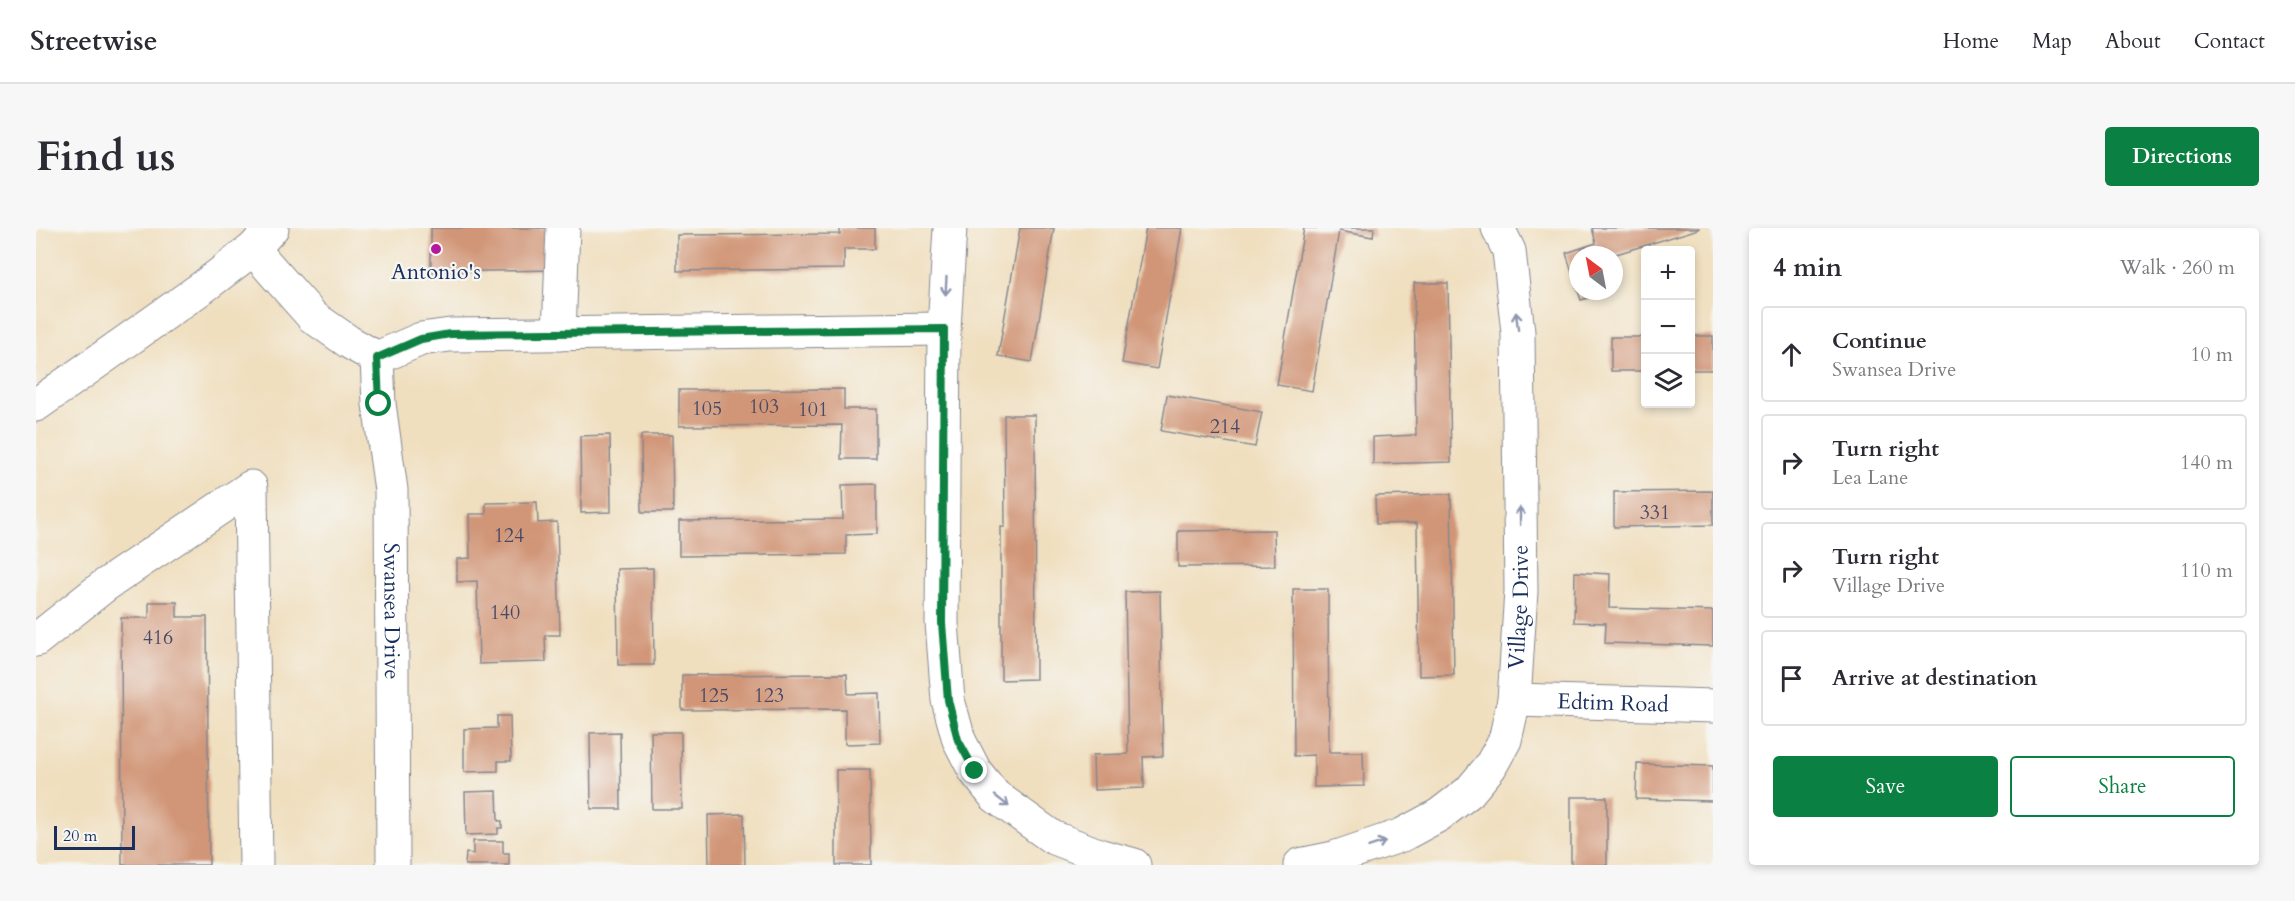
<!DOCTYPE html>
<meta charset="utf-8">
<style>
body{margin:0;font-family:Cardo,serif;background:#f7f7f7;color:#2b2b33}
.controls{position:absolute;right:18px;top:18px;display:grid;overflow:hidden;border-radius:6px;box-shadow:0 3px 9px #0003}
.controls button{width:54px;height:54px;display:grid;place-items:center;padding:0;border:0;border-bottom:2px solid #e1e1e2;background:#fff;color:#2b2b33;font:30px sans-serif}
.compass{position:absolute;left:1533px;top:18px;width:54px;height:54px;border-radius:50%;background:#fff;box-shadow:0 3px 9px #0003;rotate:328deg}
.scale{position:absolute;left:18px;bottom:15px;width:81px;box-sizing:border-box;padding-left:6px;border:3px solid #1b2f5e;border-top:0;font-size:16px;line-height:21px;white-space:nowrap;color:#1b2f5e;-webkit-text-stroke:4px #f6f6f2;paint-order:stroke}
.stop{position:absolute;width:18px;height:18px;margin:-14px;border:4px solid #0b8043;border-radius:50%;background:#fff}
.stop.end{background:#0b8043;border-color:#fff;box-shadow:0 2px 6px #0008}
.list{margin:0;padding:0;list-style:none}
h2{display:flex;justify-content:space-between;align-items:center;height:78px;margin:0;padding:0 24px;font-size:26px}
h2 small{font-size:20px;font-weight:400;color:#7c7c81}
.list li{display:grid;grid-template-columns:39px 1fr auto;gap:18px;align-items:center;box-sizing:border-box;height:96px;margin:0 12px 12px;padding:0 12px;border:2px solid #e1e1e2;border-radius:6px}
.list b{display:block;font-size:22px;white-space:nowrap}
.list p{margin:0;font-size:20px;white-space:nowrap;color:#7c7c81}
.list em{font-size:20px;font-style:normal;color:#7c7c81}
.actions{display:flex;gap:12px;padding:18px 24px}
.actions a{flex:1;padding:14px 0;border:2px solid #0b8043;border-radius:6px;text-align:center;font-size:21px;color:#0b8043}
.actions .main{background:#0b8043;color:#fff}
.icon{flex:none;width:33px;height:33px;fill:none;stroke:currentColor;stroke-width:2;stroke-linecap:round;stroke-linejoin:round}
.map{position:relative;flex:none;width:1677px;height:637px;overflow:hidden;border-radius:6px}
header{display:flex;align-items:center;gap:36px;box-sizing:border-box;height:84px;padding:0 30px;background:#fff;border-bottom:2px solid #e1e1e2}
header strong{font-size:28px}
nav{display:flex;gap:33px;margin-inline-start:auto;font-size:21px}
.intro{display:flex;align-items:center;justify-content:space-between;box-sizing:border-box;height:144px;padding:0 36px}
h1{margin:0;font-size:42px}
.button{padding:15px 27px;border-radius:6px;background:#0b8043;color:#fff;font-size:21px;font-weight:700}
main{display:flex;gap:36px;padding:0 36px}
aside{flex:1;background:#fff;border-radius:6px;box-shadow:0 3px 9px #0003}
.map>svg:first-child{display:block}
.building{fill:#d19678}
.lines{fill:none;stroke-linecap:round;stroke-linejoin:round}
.minor-casing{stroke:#86878e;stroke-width:35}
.minor{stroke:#fff;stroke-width:33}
.oneway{stroke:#8d97ae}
.route{stroke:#0b8043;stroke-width:8}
.poi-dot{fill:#b5179e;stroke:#f6f6f2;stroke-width:2}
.labels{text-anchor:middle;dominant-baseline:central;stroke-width:4.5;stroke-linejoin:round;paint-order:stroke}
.number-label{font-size:20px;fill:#484964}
.poi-label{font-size:22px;fill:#1b2f5e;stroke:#f6f6f2}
.street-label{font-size:22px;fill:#1b2f5e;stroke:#f6f6f2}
</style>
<header>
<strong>Streetwise</strong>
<nav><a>Home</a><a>Map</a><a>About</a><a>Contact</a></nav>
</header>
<div class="intro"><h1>Find us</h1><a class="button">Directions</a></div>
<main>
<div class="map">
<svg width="1677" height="637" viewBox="0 0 1677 637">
<rect width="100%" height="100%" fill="#f6f6f2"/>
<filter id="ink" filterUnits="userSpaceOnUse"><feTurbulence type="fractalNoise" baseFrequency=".0167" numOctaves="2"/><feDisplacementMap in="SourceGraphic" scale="12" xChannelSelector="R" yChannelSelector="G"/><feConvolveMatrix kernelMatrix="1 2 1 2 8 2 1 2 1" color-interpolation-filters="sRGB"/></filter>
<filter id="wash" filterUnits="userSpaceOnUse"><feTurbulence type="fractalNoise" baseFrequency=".008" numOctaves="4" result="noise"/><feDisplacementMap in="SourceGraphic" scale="24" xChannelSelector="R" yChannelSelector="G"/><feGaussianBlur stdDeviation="1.35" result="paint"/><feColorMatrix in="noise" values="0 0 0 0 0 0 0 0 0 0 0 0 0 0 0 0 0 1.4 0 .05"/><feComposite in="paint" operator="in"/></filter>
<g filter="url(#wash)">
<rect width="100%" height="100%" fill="#f0dfbf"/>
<g id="blocks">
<path class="building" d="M395,0H519L520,42L395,44Z
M804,0H839V21H808V41L641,43V7L804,6Z
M984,0H1018L996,134L962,128Z
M1110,0H1146L1121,141L1086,135Z
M1268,0H1338L1337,9L1303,3L1276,163L1241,157Z
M1556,0H1663V1L1577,27H1542L1541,61L1530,25L1560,15Z
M1378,55H1412L1415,234L1337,236V209L1380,207Z
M1542,63H1573V64L1545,72Z
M1654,108H1677V142H1654Z
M1575,109H1610V143H1575Z
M808,161V181H840V231H805L806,197L643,198V162Z
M1131,167L1226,184L1219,219L1125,203Z
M968,187H999L1000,451L965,452V299H969Z
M574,207L575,284L545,285L544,208Z
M605,207H636L637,284H606Z
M841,256V306L810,307V326L643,328V293L807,291L806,257Z
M1677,263V297L1578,299V264Z
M1415,266L1418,447L1383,448L1381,295L1340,296L1339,268Z
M501,274L502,295L521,294L524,407H509L510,434L443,436L441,353L421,354V331L434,330L433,286H450V275Z
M1238,302L1239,338L1142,339V303Z
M617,340L618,437H582L581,341Z
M1539,344L1574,346L1573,380L1677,383V418L1569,415L1570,395L1538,394Z
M1257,361H1292L1293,524H1327L1328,558L1278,559V527L1258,528Z
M1124,363L1127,528L1107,529L1108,560L1058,562L1057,527L1092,526L1089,364Z
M113,374H141V389H171L173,637H86L85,390H113Z
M811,446L812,466L843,465L844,515L809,516V481L646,482V447Z
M461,488H474L475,533H462V543L428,544V501L461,500Z
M584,504L585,581H555L554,505Z
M615,504H645L646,581H616Z
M1601,536L1677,538V573L1600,571Z
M800,542H834L835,637H800Z
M461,563L462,593H466V600H462V606L430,607L429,564Z
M1535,569H1571V637H1535Z
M708,586L709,637H673L672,587Z
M437,613H467V625H473V637H429L430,625L437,626Z"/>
</g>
</g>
<g filter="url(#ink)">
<use href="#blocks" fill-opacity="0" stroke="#86878e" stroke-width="1.5"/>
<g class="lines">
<defs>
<g id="minor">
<path d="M914,0L908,101L906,395L912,472L923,512L939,543L959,568L1016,609L1065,628L1098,637"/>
<path d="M217,21L277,89L313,114L341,130"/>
<path d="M523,106L527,0"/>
<path d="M341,130L385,111L414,107L908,101"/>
<path id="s1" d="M341,130L343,176L355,262L357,637"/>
<path d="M0,177L167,59L217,21L236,0"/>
<path d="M0,412L68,358L215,259L220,637"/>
<path id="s2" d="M1478,472L1677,478"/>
<path id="s3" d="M1264,637L1298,630L1366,607L1403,587L1433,564L1454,539L1469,512L1478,472L1485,363L1482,104L1473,23L1462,0"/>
</g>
</defs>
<use href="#minor" class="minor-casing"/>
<use href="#minor" class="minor"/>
</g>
<defs><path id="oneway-shaft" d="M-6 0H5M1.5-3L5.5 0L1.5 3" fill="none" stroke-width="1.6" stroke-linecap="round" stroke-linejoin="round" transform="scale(1.5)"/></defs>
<g class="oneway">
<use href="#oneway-shaft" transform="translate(910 58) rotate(93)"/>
<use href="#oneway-shaft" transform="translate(1481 93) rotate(-97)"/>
<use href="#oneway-shaft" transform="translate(1484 288) rotate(-91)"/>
<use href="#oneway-shaft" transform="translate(966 573) rotate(38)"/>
<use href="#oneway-shaft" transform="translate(1341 616) rotate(-19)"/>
</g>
</g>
<g class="lines" filter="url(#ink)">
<path class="route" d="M343,176L341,130L385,111L414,106L908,101L906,395L912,472L922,512L939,543"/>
</g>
<circle class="poi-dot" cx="400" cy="21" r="6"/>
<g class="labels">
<g class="number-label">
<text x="728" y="178">103</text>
<text x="671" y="180">105</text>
<text x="777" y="181">101</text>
<text x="1189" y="198">214</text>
<text x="1619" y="284">331</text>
<text x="473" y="307">124</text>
<text x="469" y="384">140</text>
<text x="122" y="409">416</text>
<text x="678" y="467">125</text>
<text x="733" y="467">123</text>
</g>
<g class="poi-label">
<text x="400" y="44">Antonio's</text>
</g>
<g class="street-label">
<text stroke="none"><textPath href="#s3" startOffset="384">Village Drive</textPath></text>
<text stroke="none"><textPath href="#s1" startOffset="254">Swansea Drive</textPath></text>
<text stroke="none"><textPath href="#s2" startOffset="99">Edtim Road</textPath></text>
</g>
</g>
</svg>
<div class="controls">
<button>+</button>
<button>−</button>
<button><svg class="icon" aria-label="layers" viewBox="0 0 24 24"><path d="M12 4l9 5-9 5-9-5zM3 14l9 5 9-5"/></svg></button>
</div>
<svg class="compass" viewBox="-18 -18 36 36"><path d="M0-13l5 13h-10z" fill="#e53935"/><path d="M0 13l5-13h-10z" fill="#7c7c81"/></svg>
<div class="scale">20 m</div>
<div class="stop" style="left:343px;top:176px"></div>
<div class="stop end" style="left:939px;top:543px"></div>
</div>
<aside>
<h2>4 min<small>Walk · 260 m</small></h2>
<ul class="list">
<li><svg class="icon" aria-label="ahead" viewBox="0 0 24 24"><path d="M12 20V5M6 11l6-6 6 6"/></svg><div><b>Continue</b><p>Swansea Drive</p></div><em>10 m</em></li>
<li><svg class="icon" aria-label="right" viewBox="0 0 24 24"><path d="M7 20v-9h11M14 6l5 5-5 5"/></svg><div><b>Turn right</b><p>Lea Lane</p></div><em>140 m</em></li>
<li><svg class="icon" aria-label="right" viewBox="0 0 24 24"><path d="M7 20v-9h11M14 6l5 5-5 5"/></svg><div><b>Turn right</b><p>Village Drive</p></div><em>110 m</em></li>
<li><svg class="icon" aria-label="arrive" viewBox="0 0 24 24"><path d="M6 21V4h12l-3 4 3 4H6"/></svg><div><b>Arrive at destination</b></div></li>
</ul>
<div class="actions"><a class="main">Save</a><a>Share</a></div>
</aside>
</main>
